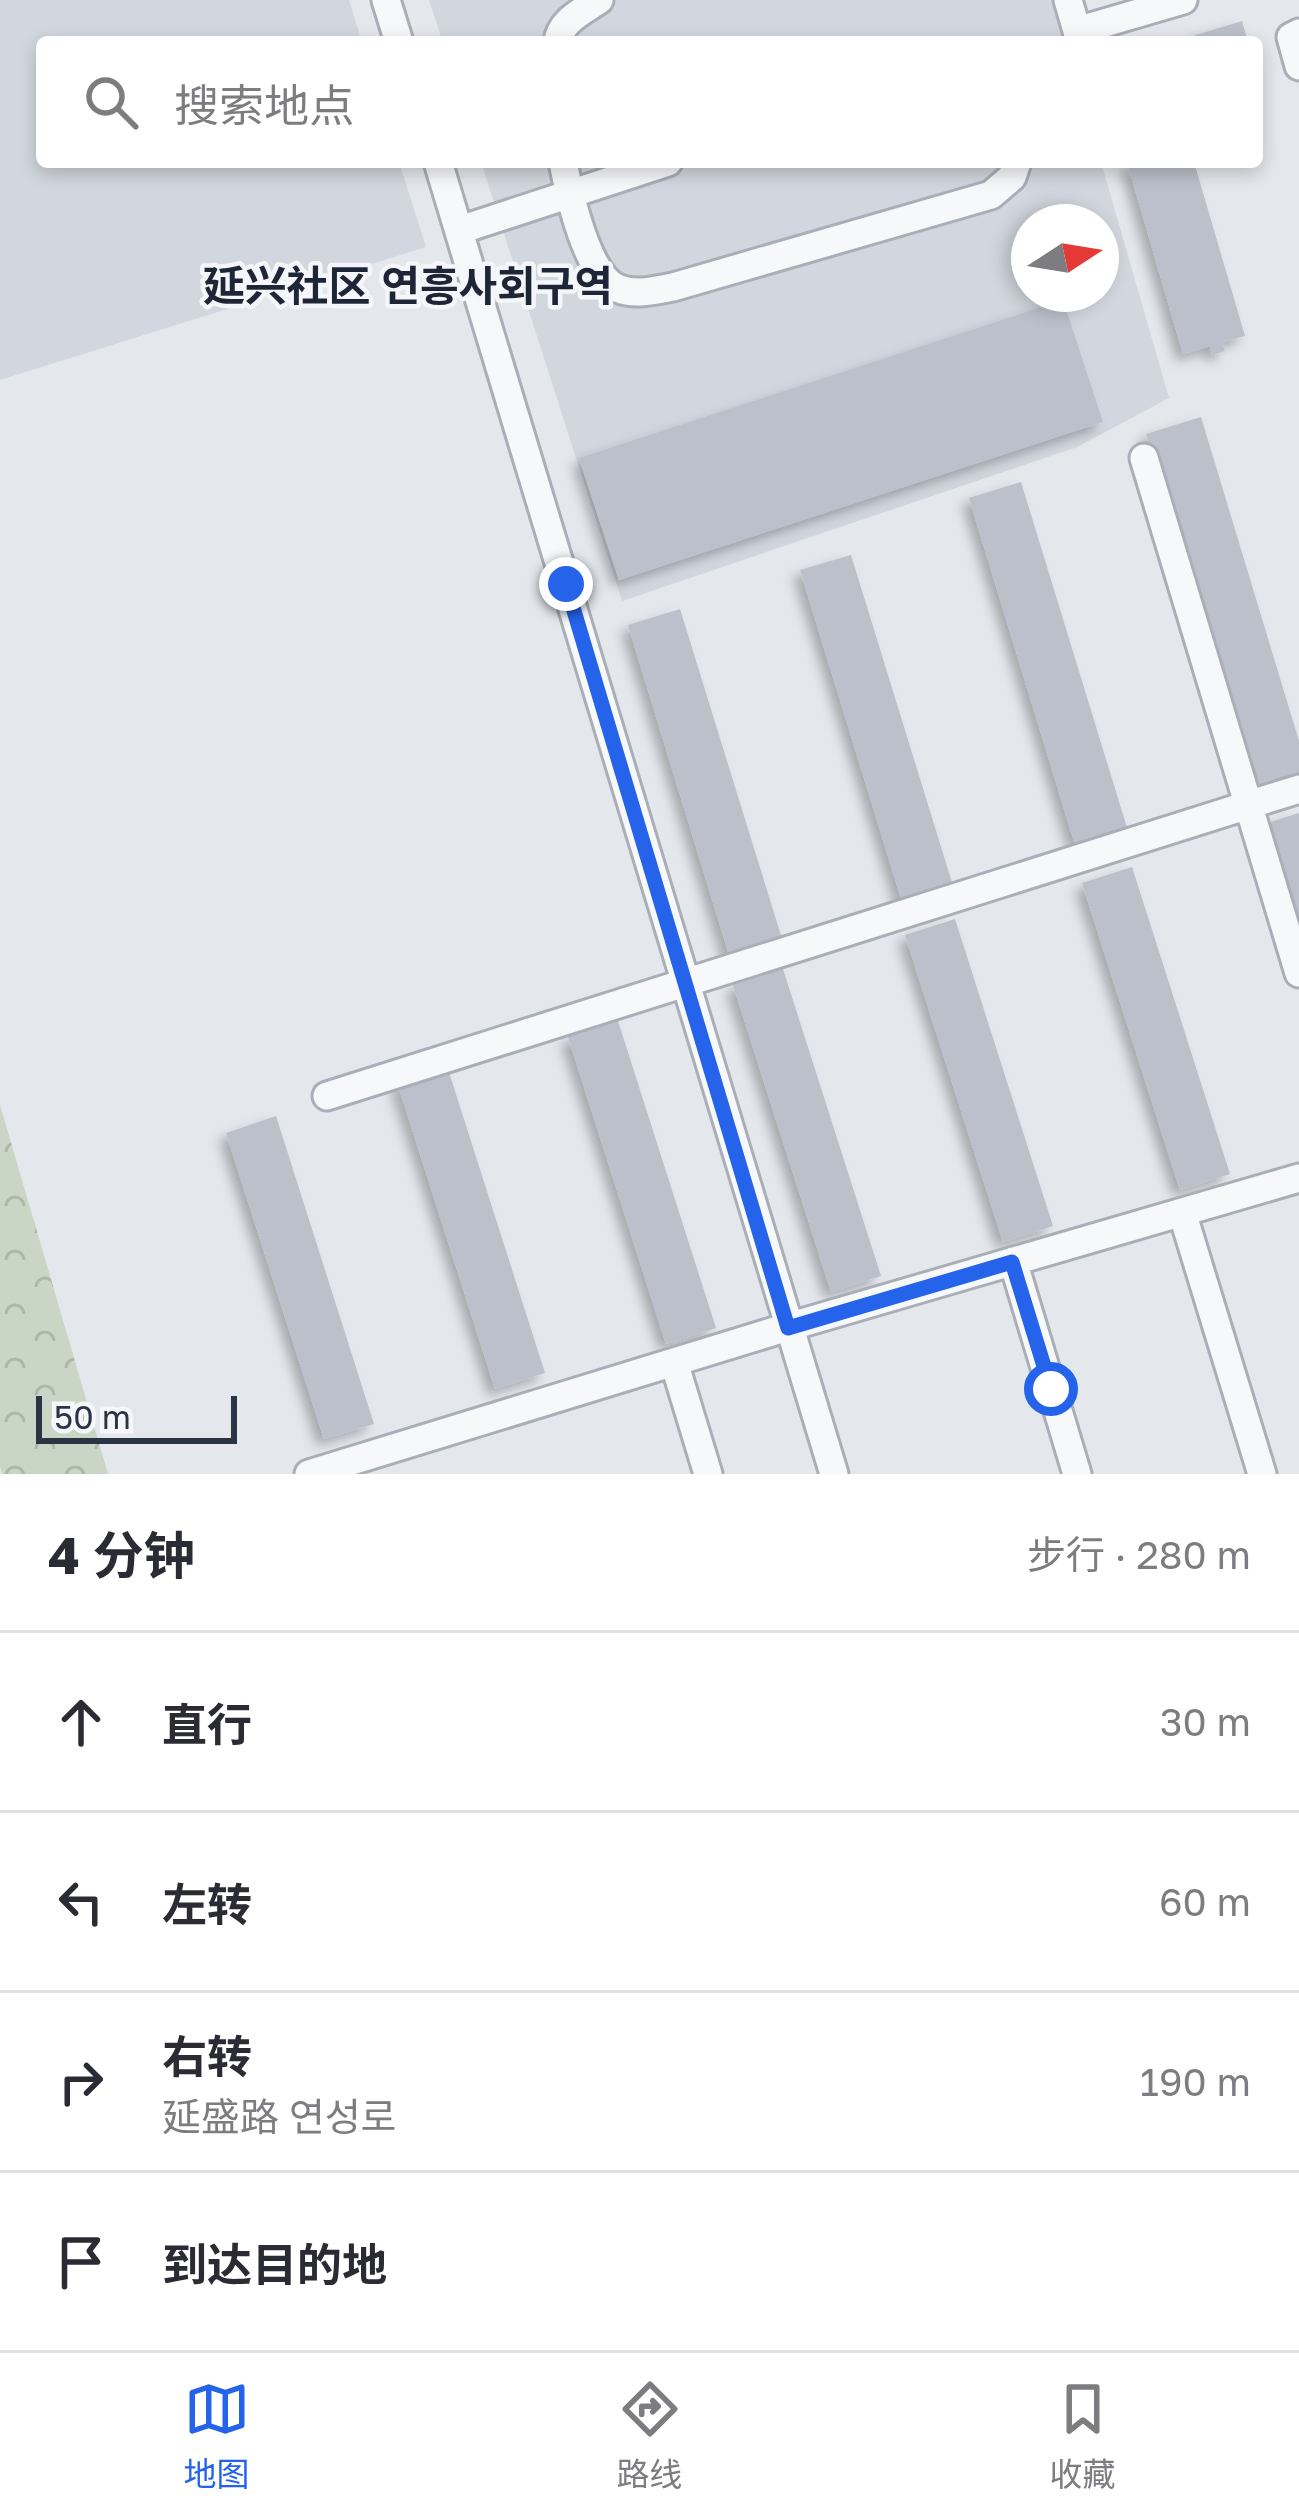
<!DOCTYPE html>
<html lang="zh">
<meta charset="utf-8">
<style>
body{margin:0;font-family:"Golos Text","Noto Sans SC","Noto Sans KR",sans-serif;background:#f7f7f7;color:#2b2b33}
.compass{position:absolute;left:1011px;top:204px;width:108px;height:108px;border-radius:50%;background:#fff;box-shadow:0 6px 18px #0003;rotate:78deg}
.scale{position:absolute;left:36px;bottom:30px;width:201px;box-sizing:border-box;padding-left:12px;border:6px solid #2b3445;border-top:0;font-size:33px;line-height:42px;white-space:nowrap;color:#2b3445;-webkit-text-stroke:9px #f4f6f9;paint-order:stroke}
.stop{position:absolute;width:36px;height:36px;margin:-27px;border:9px solid #2563eb;border-radius:50%;background:#fff}
.stop.end{background:#2563eb;border-color:#fff;box-shadow:0 3px 12px #0008}
.list{margin:0;padding:0;list-style:none}
h2{display:flex;justify-content:space-between;align-items:center;height:156px;margin:0;padding:0 48px;font-size:51px}
h2 small{font-size:39px;font-weight:400;color:#7c7c81}
.list li{display:grid;grid-template-columns:78px 1fr auto;gap:36px;align-items:center;box-sizing:border-box;height:180px;padding:0 48px;border-top:3px solid #e1e1e2}
.list b{display:block;font-size:45px;white-space:nowrap}
.list p{margin:0;font-size:39px;white-space:nowrap;color:#7c7c81}
.list em{font-size:39px;font-style:normal;color:#7c7c81}
.icon{flex:none;width:66px;height:66px;fill:none;stroke:currentColor;stroke-width:2;stroke-linecap:round;stroke-linejoin:round}
.map{position:relative;flex:none;width:1299px;height:1474px;overflow:hidden}
.search{position:absolute;background:#fff;box-shadow:0 6px 18px #0003;left:36px;right:36px;top:36px;height:132px;display:flex;align-items:center;gap:30px;box-sizing:border-box;padding:0 42px;border-radius:12px;color:#7c7c81;font-size:45px}
.sheet{height:876px;background:#fff}
nav{display:flex;justify-content:space-around;align-items:center;box-sizing:border-box;height:168px;border-top:3px solid #e1e1e2;background:#fff;font-size:33px;color:#7c7c81}
nav a{display:grid;justify-items:center;gap:6px}
nav .on{color:#2563eb}
.map>svg:first-child{display:block}
.built{fill:#d2d6de;fill-rule:evenodd}
.forest{fill:url(#forest-crowns)}
.building{fill:#bbc0ca;filter:url(#shadow)}
.lines{fill:none;stroke-linecap:round;stroke-linejoin:round}
.minor-casing{stroke:#a9aeb7;stroke-width:33}
.minor{stroke:#f7f8fa;stroke-width:27}
.route{stroke:#2563eb;stroke-width:15}
.labels{text-anchor:middle;dominant-baseline:central;stroke-width:9;stroke-linejoin:round;paint-order:stroke}
.quarter-label{font-size:42px;font-weight:bold;fill:#1d2536;stroke:#f4f6f9}
</style>
<div class="map">
<svg width="1299" height="1474" viewBox="0 0 1299 1474">
<defs>
<pattern id="forest-crowns" width="20" height="18" patternUnits="userSpaceOnUse" patternTransform="scale(3)"><rect width="20" height="18" fill="#c9d6c5"/><path d="M2 6a3 3 0 1 1 6 0M12 15a3 3 0 1 1 6 0" fill="none" stroke="#adb8ab"/></pattern>
<filter id="shadow"><feDropShadow dx="-7" dy="7" stdDeviation="6" flood-color="#0004"/></filter>
</defs>
<rect width="100%" height="100%" fill="#e4e7ec"/>
<path class="built" d="M0,0H349L362,42H42V162H399L426,247L0,380Z
M429,0H1054L1066,42H443Z
M481,162H1101L1169,398L1077,447L622,601ZM1029,222H1101V294H1029Z"/>
<path class="forest" d="M0,1105L108,1474H2L0,1466Z"/>
<path class="building" d="M1242,21L1248,42H1176V41Z
M1127,162H1194L1245,336L1222,342L1225,351L1212,355L1210,346L1183,354Z
M1063,300L1103,422L619,580L579,458Z
M1201,417L1299,741V773L1253,787L1146,434Z
M1021,482L1128,831L1076,848L969,498Z
M851,555L954,889L903,905L800,570Z
M680,609L783,942L730,958L628,625Z
M1299,813V940L1261,825Z
M1132,867L1230,1174L1180,1190L1082,883Z
M955,919L1053,1226L1003,1242L905,935Z
M783,969L881,1276L831,1292L733,985Z
M618,1021L716,1328L666,1344L568,1037Z
M447,1066L545,1373L495,1389L397,1082Z
M276,1116L374,1424L324,1439L226,1133Z"/>
<g class="lines">
<defs>
<path id="minor" d="M386,0L399,42
M1068,0L1077,31L1183,0
M1299,33L1291,37L1299,66
M558,42C560,21 583,11 599,0
M438,162L834,1474
M563,162C569,193 587,275 617,288C635,296 656,290 673,287L991,195L1012,177L1017,162
M460,230L668,162
M1144,458L1299,973
M327,1096L1299,789
M1182,1212L1262,1474
M1013,1261L1077,1474
M674,1362L708,1474
M309,1474L788,1327L1299,1178"/>
</defs>
<use href="#minor" class="minor-casing"/>
<use href="#minor" class="minor"/>
</g>
<g class="lines">
<path class="route" d="M566,584L788,1328L1012,1262L1051,1389"/>
</g>
<g class="labels">
<g class="quarter-label">
<text x="408" y="285">延兴社区 연흥사회구역</text>
</g>
</g>
</svg>
<svg class="compass" viewBox="-18 -18 36 36"><path d="M0-13l5 13h-10z" fill="#e53935"/><path d="M0 13l5-13h-10z" fill="#7c7c81"/></svg>
<div class="scale">50 m</div>
<div class="stop" style="left:1051px;top:1389px"></div>
<div class="stop end" style="left:566px;top:584px"></div>
<div class="search"><svg class="icon" aria-label="search" viewBox="0 0 24 24"><circle cx="10" cy="10" r="6"/><path d="M15 15l6 6"/></svg>搜索地点</div>
</div>
<section class="sheet">
<h2>4 分钟<small>步行 · 280 m</small></h2>
<ul class="list">
<li><svg class="icon" aria-label="ahead" viewBox="0 0 24 24"><path d="M12 20V5M6 11l6-6 6 6"/></svg><div><b>直行</b></div><em>30 m</em></li>
<li><svg class="icon" aria-label="left" viewBox="0 0 24 24"><path d="M17 20v-9H6M10 6l-5 5 5 5"/></svg><div><b>左转</b></div><em>60 m</em></li>
<li><svg class="icon" aria-label="right" viewBox="0 0 24 24"><path d="M7 20v-9h11M14 6l5 5-5 5"/></svg><div><b>右转</b><p>延盛路 연성로</p></div><em>190 m</em></li>
<li><svg class="icon" aria-label="arrive" viewBox="0 0 24 24"><path d="M6 21V4h12l-3 4 3 4H6"/></svg><div><b>到达目的地</b></div></li>
</ul>
</section>
<nav>
<a class="on"><svg class="icon" aria-label="map" viewBox="0 0 24 24"><path d="M3 6l6-2 6 2 6-2v14l-6 2-6-2-6 2zM9 4v14M15 6v14"/></svg>地图</a>
<a><svg class="icon" aria-label="directions" viewBox="0 0 24 24"><path d="M12 3l9 9-9 9-9-9zM9 14v-3h6M13 9l2 2-2 2"/></svg>路线</a>
<a><svg class="icon" aria-label="saved" viewBox="0 0 24 24"><path d="M7 4h10v16l-5-4-5 4z"/></svg>收藏</a>
</nav>
